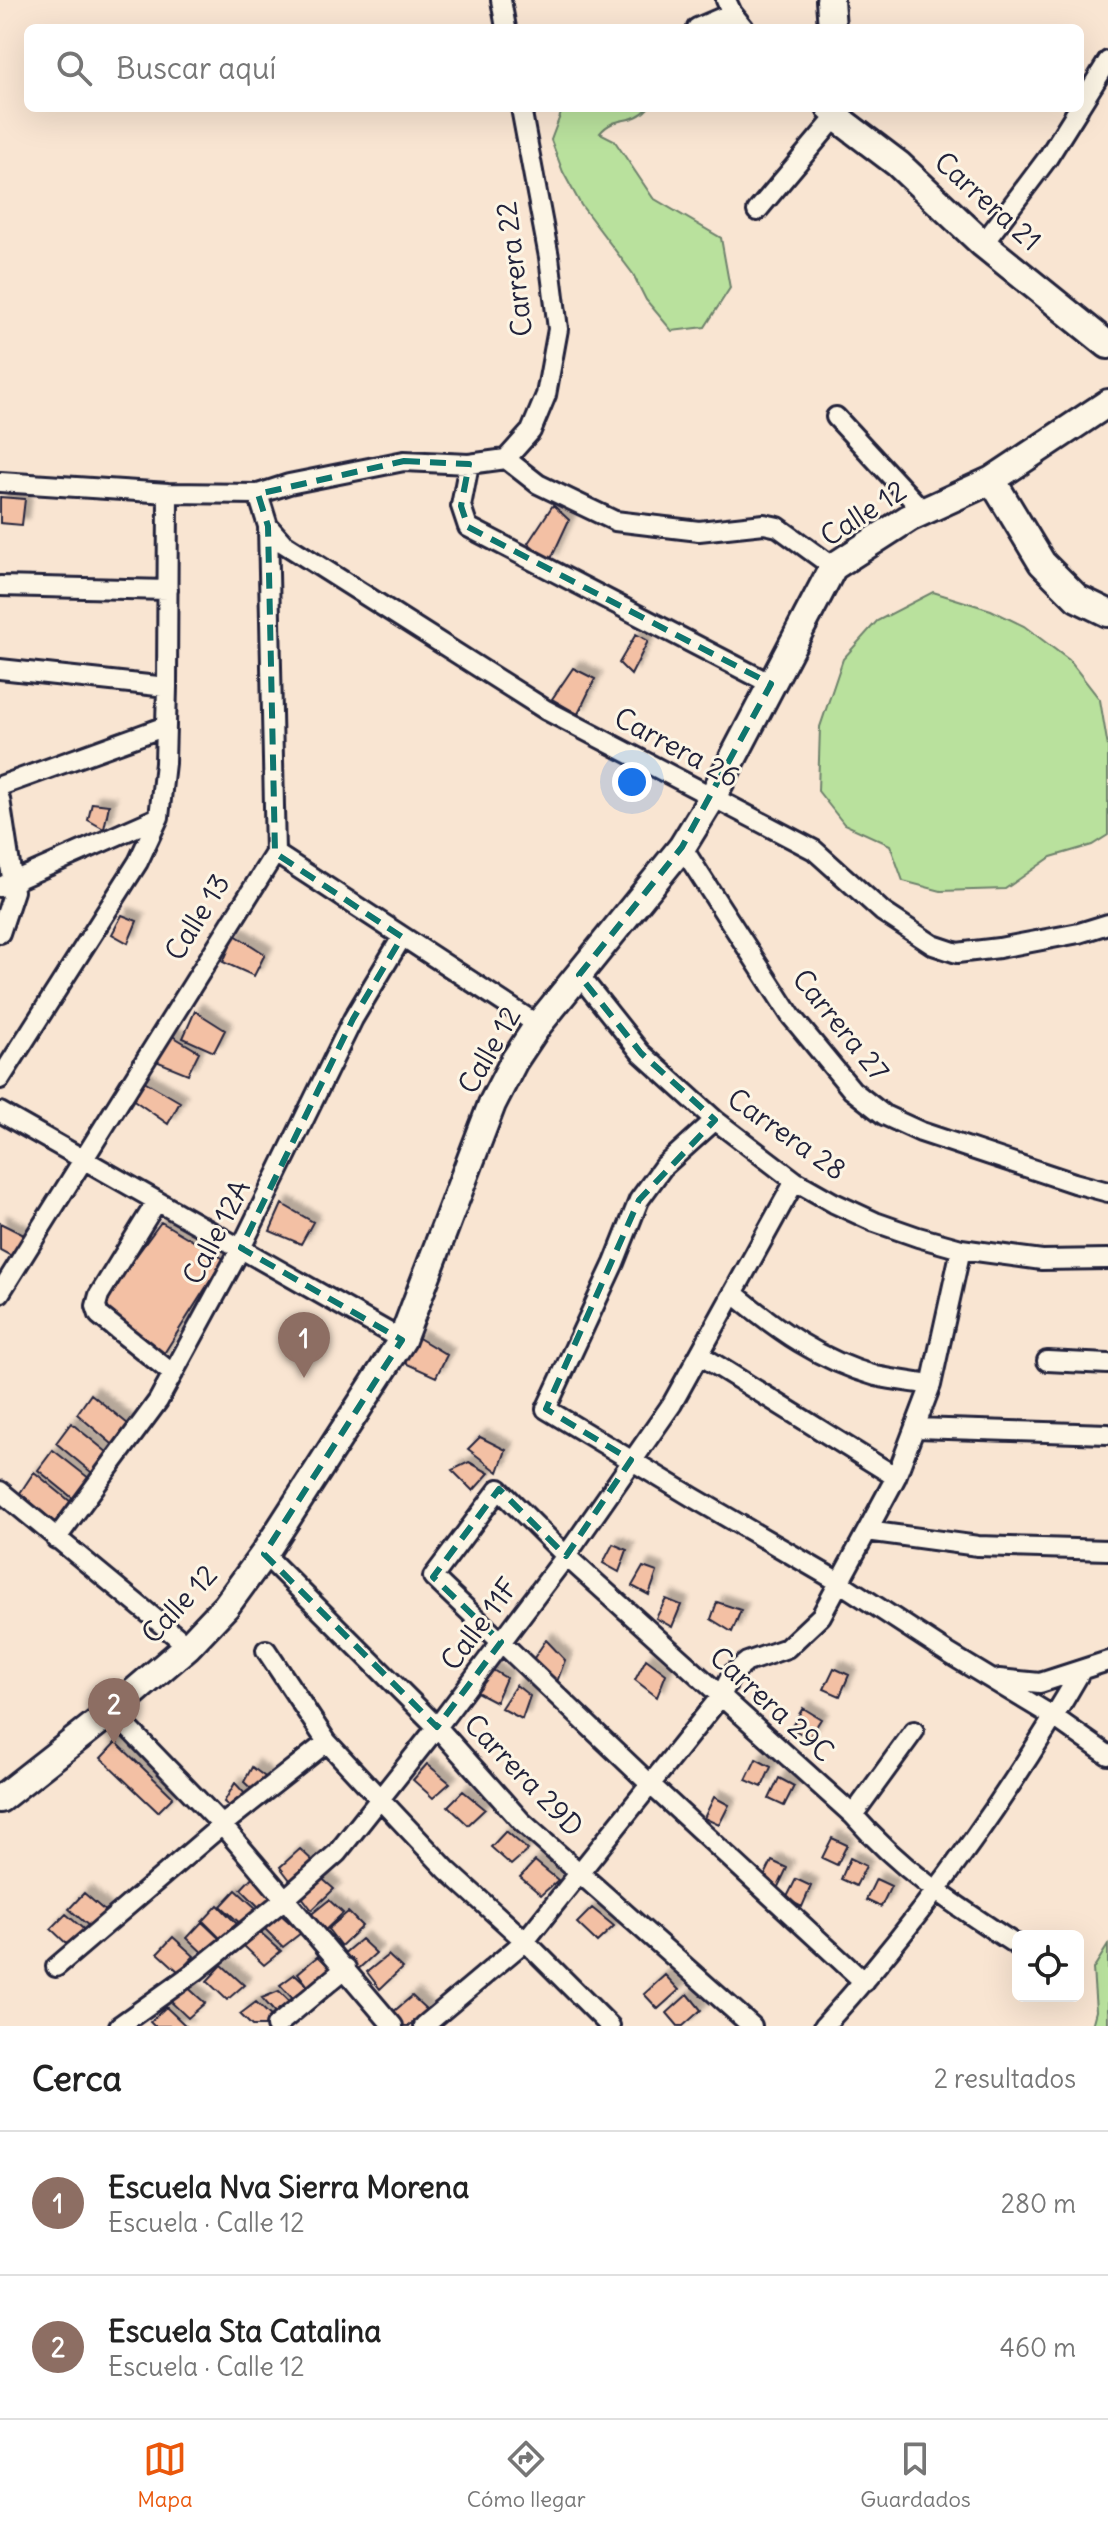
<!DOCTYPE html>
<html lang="es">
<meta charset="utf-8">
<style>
body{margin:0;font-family:Delius,sans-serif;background:#f2f2f2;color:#222}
.controls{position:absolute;right:24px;bottom:24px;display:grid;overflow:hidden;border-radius:12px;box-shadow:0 8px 32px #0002}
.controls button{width:72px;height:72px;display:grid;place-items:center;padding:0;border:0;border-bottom:2px solid #e0e0e0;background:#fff;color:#222;font:40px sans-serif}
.you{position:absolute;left:632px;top:782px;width:28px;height:28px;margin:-20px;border:6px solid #fff;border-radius:50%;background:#1a73e8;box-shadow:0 0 0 12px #1a73e833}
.badge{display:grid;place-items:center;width:52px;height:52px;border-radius:50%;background:#ea580c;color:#fff;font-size:26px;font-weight:700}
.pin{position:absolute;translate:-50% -66px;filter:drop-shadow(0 2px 4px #0008)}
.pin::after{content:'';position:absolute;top:42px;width:28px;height:24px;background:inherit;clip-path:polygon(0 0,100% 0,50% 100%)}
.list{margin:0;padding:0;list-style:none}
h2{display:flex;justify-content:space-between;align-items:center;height:104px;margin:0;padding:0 32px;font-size:34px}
h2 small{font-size:26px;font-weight:400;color:#767676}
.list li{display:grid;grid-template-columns:52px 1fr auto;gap:24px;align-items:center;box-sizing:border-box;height:144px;padding:0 32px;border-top:2px solid #e0e0e0}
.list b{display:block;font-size:30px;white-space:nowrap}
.list p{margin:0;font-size:26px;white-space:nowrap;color:#767676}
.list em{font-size:26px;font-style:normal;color:#767676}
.icon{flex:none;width:44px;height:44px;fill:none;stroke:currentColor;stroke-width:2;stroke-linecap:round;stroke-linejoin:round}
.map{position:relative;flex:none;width:1108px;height:2026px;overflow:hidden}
.search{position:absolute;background:#fff;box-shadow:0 8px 32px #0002;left:24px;right:24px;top:24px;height:88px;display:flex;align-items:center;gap:20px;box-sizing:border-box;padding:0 28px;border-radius:12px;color:#767676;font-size:30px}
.sheet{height:392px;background:#fff}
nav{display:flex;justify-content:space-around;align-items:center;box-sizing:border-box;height:112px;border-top:2px solid #e0e0e0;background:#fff;font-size:22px;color:#767676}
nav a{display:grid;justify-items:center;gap:4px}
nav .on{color:#ea580c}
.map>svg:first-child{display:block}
.green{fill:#b9e19d;stroke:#6e826c;stroke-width:2}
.building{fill:#f3c0a4;stroke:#22223b;stroke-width:2;filter:url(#shadow)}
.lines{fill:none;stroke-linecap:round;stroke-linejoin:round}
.street-casing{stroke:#22223b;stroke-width:24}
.secondary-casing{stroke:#22223b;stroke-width:32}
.street{stroke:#fcf5e5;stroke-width:18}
.secondary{stroke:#fcf5e5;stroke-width:26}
.marked{fill:none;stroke:#0f766e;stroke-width:6;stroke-dasharray:16 10;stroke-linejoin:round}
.labels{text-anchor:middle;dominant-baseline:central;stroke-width:6;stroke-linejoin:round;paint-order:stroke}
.street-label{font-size:28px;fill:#22223b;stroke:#fcf5e5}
</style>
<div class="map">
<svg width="1108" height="2026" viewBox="0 0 1108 2026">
<defs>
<filter id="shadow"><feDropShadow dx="7" dy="-7" stdDeviation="2" flood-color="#0004"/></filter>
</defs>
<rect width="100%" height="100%" fill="#f9e5d2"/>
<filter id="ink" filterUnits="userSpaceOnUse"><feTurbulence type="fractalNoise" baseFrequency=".0125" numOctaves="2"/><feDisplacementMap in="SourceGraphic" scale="16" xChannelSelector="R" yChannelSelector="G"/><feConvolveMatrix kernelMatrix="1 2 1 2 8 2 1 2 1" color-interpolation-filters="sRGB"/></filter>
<g filter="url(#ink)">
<path class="green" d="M563,108H648C632,126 616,114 600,133L614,140L653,198L721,238L730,288L705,327L672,331L646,300L633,274L581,205L563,172L551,140Z
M933,592L991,610L1024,626L1069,660L1100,700L1108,747V835L1092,845L1051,857L1005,889L941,891L903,881L890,845L844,824L818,791L820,727L843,659L877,621Z
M1108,1945V2026H1092L1096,2011L1093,1969Z"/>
<path class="building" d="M0,497L25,499L22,525L0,523Z
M553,505L569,520L550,561L528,543Z
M636,634L648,641L631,675L619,663Z
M573,668L595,679L578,714L552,699Z
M92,803L109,805L104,829L88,820Z
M122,915L137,921L128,943L112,934Z
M235,935L265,954L254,976L223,962Z
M195,1011L225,1030L214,1052L183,1038Z
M169,1034L199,1052L188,1074L156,1061Z
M139,1078L180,1102L168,1124L128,1096Z
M282,1204L313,1222L301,1244L270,1231Z
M161,1222L224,1259L158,1363L98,1308Z
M0,1223L24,1235L15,1258L0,1250Z
M417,1337L447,1355L436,1377L405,1363Z
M91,1394L128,1424L118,1449L77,1414Z
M71,1423L108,1453L97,1477L56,1443Z
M480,1437L506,1450L498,1472L468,1449Z
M53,1450L90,1479L80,1504L38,1470Z
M469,1462L489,1473L473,1491L452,1470Z
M34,1472L71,1502L60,1527L20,1493Z
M613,1544L627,1550L619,1572L603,1563Z
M643,1567L657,1572L649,1595L632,1586Z
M666,1599L681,1605L672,1627L656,1618Z
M717,1602L741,1610L732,1632L711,1619Z
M546,1640L565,1660L557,1682L530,1664Z
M646,1659L666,1674L657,1697L635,1680Z
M486,1666L506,1678L496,1702L473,1690Z
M834,1668L849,1675L840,1696L824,1689Z
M516,1685L530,1696L522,1719L501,1708Z
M803,1708L821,1719L809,1738L791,1728Z
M116,1742L173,1797L158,1812L101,1758Z
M756,1759L771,1767L762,1787L746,1780Z
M427,1764L450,1783L433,1798L413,1780Z
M252,1767L268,1779L255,1792L244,1782Z
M779,1778L794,1786L784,1806L769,1799Z
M235,1783L247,1796L231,1808L224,1802Z
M463,1791L485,1809L468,1825L448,1806Z
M714,1797L729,1805L719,1825L704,1818Z
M506,1831L528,1850L511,1865L491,1847Z
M832,1838L847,1845L837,1865L822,1858Z
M300,1849L315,1863L293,1884L280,1867Z
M850,1858L866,1866L856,1886L841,1879Z
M535,1861L558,1880L541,1895L520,1877Z
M772,1861L787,1868L777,1889L762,1881Z
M256,1873L276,1893L261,1909L241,1889Z
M319,1876L334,1889L312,1910L299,1893Z
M796,1879L811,1886L802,1907L786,1899Z
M876,1879L891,1886L881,1907L866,1900Z
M236,1890L257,1909L242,1925L221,1906Z
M84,1893L106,1912L90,1927L69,1909Z
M329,1900L343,1913L321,1934L308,1917Z
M218,1905L238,1925L223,1941L203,1921Z
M592,1908L614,1926L597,1942L577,1923Z
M348,1912L362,1926L341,1946L328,1929Z
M279,1913L301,1933L283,1947L264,1928Z
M66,1914L88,1933L71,1948L51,1929Z
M202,1922L222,1941L207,1957L187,1938Z
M259,1931L281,1951L264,1965L244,1946Z
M173,1937L194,1956L179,1972L158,1953Z
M361,1939L376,1953L354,1973L341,1956Z
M388,1955L402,1968L380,1989L367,1972Z
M318,1956L332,1969L311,1990L298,1973Z
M222,1965L244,1985L227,2000L207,1981Z
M295,1974L310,1988L295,2001L280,1985Z
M665,1975L679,1990L658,2009L644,1994Z
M184,1984L205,2003L188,2018L168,1999Z
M279,1991L293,2005L279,2017L262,1998Z
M688,1994L701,2010L683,2026H678L667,2013Z
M412,1996L427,2010L409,2026H402L392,2013Z
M256,2002L276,2021L269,2026H252L240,2014Z
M166,2007L186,2026H154L150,2022Z"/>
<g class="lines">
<defs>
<path id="street" d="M501,0L506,28
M726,0L732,13L744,28
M697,28L732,13
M1080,106L1108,61
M757,211L836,117L827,111
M983,244L1047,159L1079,108
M836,417L923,511
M506,459L531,431L546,395L558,329L549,257L521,108
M506,459L538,484L615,521L699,531L764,524L778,527L833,567
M469,464L461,506L468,527L771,684
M0,482L168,493L258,494L289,484L404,461L469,464L506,459
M258,494L268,526L283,543L546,710L814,850L883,912L933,945L957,953L999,948L1079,933L1108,924
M0,586L168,590
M0,669L167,687
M0,786L166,726
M0,799L14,891L0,933
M682,847L791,1016L852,1090L884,1115L921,1132L1074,1183L1108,1192
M275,853L538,1025
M0,887L159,817
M579,975L641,1053L715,1120L795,1181L834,1203L875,1222L918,1237L961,1249L1042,1260L1108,1259
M0,1079L138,862L159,817L165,763L167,687L168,493
M0,1112L402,1340
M715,1120L663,1167L639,1200L614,1263L546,1409L694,1498L839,1582L948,1653L1054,1717L1108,1755
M157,1201L99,1295L96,1306L99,1315L173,1374
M0,1293L275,853L268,526
M733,1293C778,1330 819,1360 876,1376C894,1380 913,1382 931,1385
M700,1355L896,1477
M1047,1361L1108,1364
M916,1428L1108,1434
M0,1491L188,1646
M867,1531L978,1546L1108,1550
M56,1539L158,1401L241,1248L353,1019L402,937
M264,1554L437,1727L521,1821L752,2026
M266,1650L327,1742L380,1799L447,1870L525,1941L610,2026
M999,1679L1040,1683L1108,1661
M112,1711L222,1825L393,2026
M853,1815L914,1731
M56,1967L222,1825L327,1742
M864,1982L651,1785L433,1577L499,1489L566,1556L853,1815C904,1873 954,1904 1018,1946
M119,2026L196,1971L286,1898L337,1853L437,1727L566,1556L672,1404L795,1181
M276,2026L346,1968
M424,2026L525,1941L721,1696L732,1674L747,1662L787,1648L821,1616L867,1531L896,1477L931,1385L961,1249
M824,2026C922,1918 1008,1797 1081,1671"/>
<path id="secondary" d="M830,0L832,28
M835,108L836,117L898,164L983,244L1108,345
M992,480L1042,563L1077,598L1108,613
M0,1799L112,1711L188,1646L226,1606L264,1554L402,1340L492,1104L514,1061L538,1025L682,847L712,798L833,567L909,518L992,480L1108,403"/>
</defs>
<use href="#street" class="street-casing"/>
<use href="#secondary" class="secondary-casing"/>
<use href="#street" class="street"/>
<use href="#secondary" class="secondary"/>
</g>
</g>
<path class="marked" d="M404,461L469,464L461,506L468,527L771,684L682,847L579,975L641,1053L715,1120L639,1200L546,1409L631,1460L566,1556L499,1489L433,1577L501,1642L437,1727L264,1554L402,1340L241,1248L353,1019L402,937L275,853L268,526L258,494Z"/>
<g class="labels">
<g class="street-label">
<text transform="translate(988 201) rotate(42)">Carrera 21</text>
<text transform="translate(514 269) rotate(-97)">Carrera 22</text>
<text transform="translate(863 513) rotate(-33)">Calle 12</text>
<text transform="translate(677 747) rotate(28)">Carrera 26</text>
<text transform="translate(197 917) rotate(-58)">Calle 13</text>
<text transform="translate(841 1025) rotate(51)">Carrera 27</text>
<text transform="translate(489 1050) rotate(-60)">Calle 12</text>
<text transform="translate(787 1134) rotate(35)">Carrera 28</text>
<text transform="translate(216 1232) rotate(-63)">Calle 12A</text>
<text transform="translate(179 1604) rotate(-47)">Calle 12</text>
<text transform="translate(479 1624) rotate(-53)">Calle 11F</text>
<text transform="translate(772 1704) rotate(42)">Carrera 29C</text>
<text transform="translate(524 1775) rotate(46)">Carrera 29D</text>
</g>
</g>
</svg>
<div class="controls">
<button><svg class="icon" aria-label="locate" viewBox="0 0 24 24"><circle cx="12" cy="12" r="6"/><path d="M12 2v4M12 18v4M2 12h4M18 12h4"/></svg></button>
</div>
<div class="you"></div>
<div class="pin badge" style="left:304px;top:1378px;background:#8d6e63">1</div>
<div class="pin badge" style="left:114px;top:1744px;background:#8d6e63">2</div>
<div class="search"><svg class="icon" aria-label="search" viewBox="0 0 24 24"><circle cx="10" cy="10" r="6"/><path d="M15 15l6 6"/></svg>Buscar aquí</div>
</div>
<section class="sheet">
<h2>Cerca<small>2 resultados</small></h2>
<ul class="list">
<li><span class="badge" style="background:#8d6e63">1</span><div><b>Escuela Nva Sierra Morena</b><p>Escuela · Calle 12</p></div><em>280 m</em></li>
<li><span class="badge" style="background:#8d6e63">2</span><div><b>Escuela Sta Catalina</b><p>Escuela · Calle 12</p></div><em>460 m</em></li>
</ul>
</section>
<nav>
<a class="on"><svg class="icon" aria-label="map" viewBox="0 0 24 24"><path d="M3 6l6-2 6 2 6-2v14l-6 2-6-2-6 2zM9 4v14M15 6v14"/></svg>Mapa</a>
<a><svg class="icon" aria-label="directions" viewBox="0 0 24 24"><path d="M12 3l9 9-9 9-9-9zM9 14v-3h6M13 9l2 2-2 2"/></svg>Cómo llegar</a>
<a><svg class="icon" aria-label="saved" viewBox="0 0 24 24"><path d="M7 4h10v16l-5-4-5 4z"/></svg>Guardados</a>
</nav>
